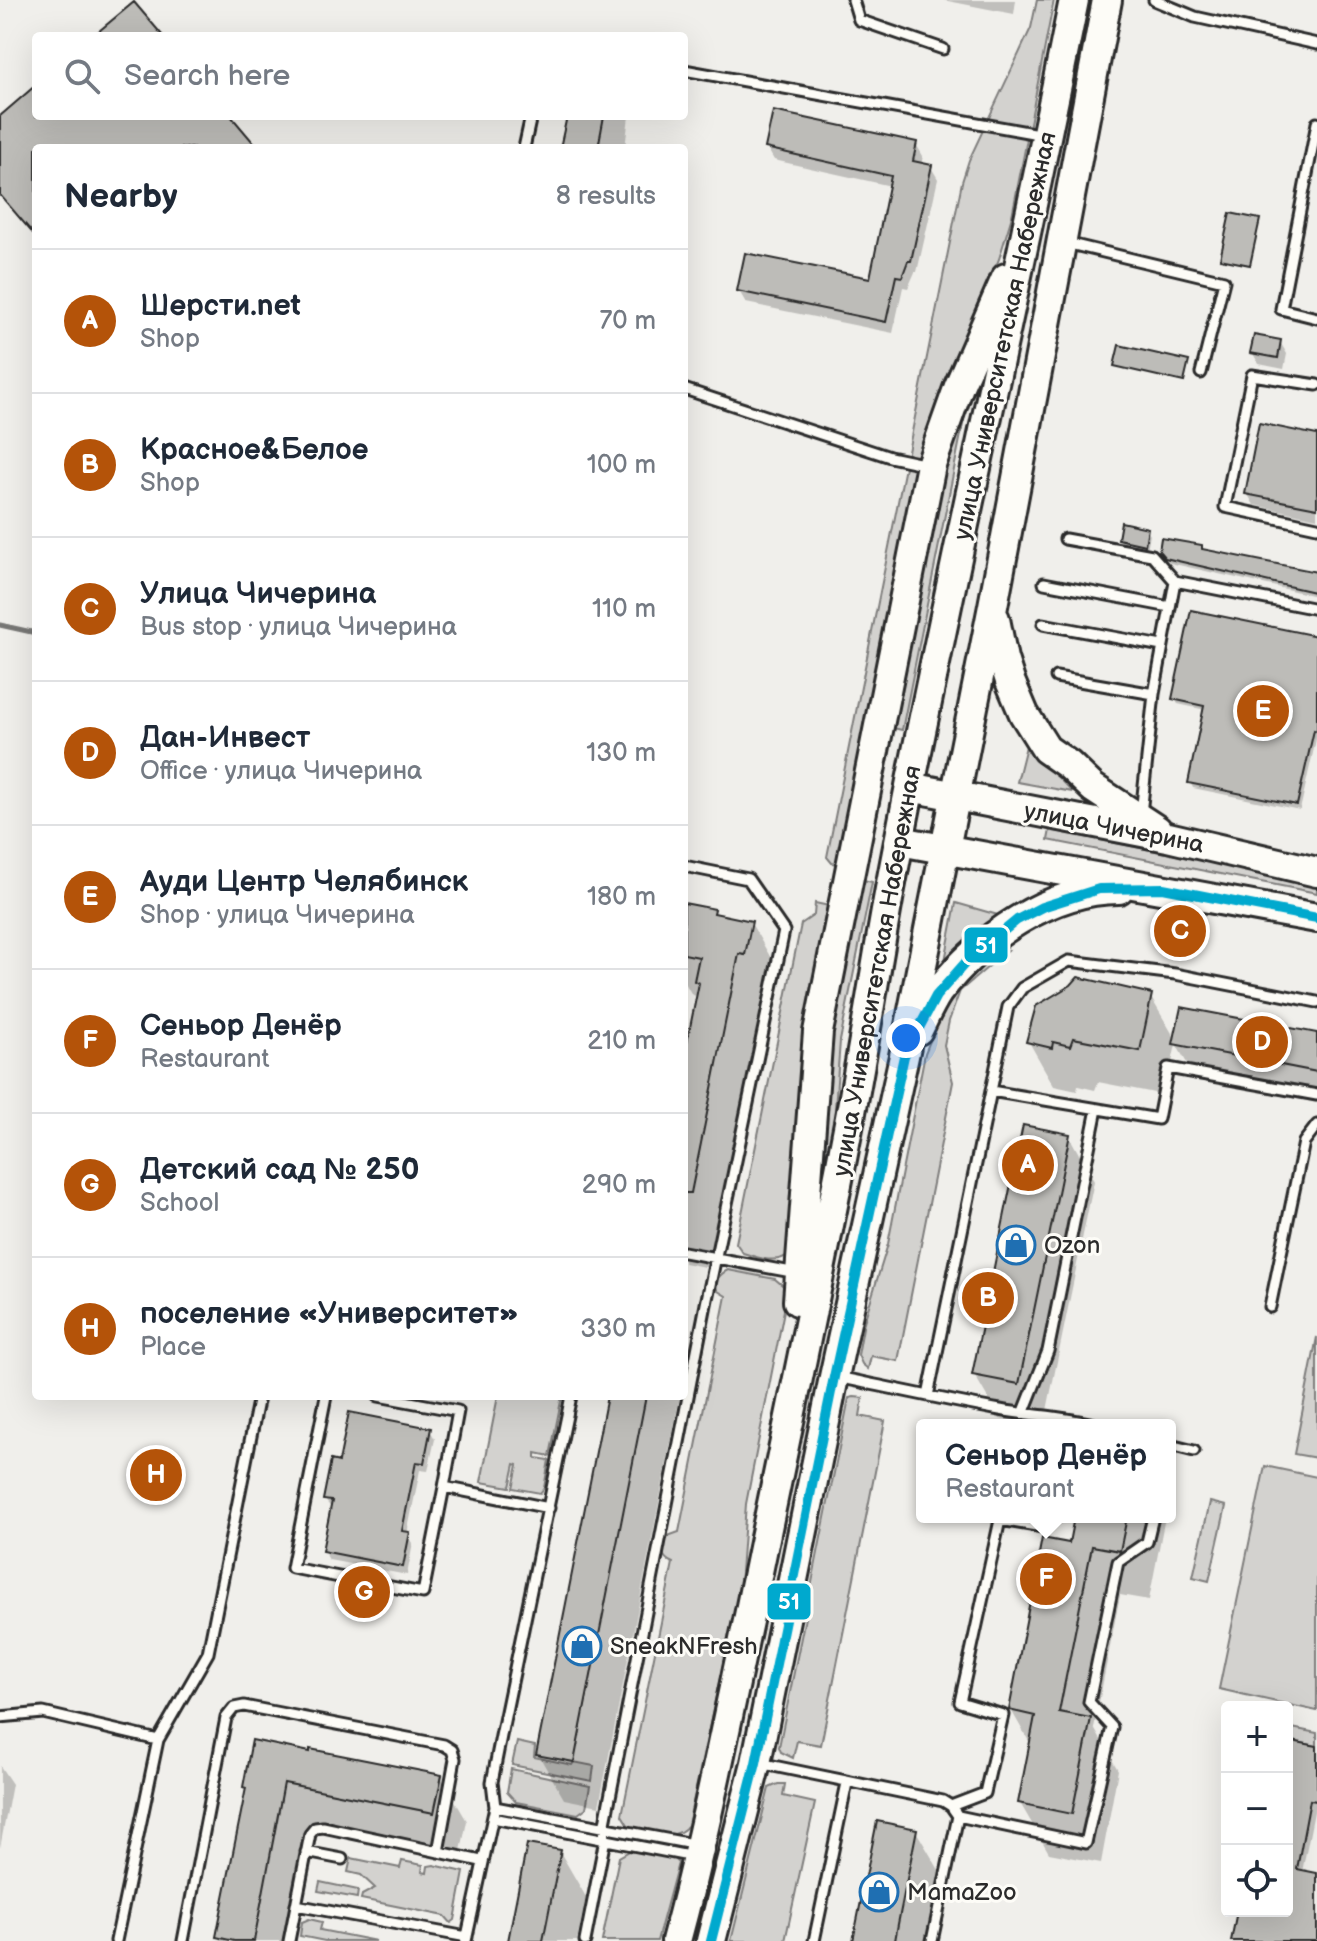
<!DOCTYPE html>
<meta charset="utf-8">
<style>
body{margin:0;font-family:"Balsamiq Sans",sans-serif;background:#f6f6f7;color:#1f2937}
.controls{position:absolute;right:24px;bottom:24px;display:grid;overflow:hidden;border-radius:8px;box-shadow:0 8px 32px #0002}
.controls button{width:72px;height:72px;display:grid;place-items:center;padding:0;border:0;border-bottom:2px solid #e0e1e3;background:#fff;color:#1f2937;font:40px sans-serif}
.you{position:absolute;left:906px;top:1038px;width:28px;height:28px;margin:-20px;border:6px solid #fff;border-radius:50%;background:#1a73e8;box-shadow:0 0 0 12px #1a73e833}
.badge{display:grid;place-items:center;width:52px;height:52px;border-radius:50%;background:#b45309;color:#fff;font-size:26px;font-weight:700}
.pin{position:absolute;translate:-50% -50%;border:4px solid #fff;box-shadow:0 2px 8px #0006}
.popup{position:absolute;left:916px;top:1419px;width:260px;height:104px;box-sizing:border-box;display:grid;place-content:center;border-radius:8px;background:#fff;filter:drop-shadow(0 2px 6px #0005);font-size:26px;white-space:nowrap;color:#747a83}
.popup b{font-size:30px;color:#1f2937}
.popup::after{content:'';position:absolute;left:50%;top:100%;margin-left:-16px;border:16px solid transparent;border-top-color:#fff}
.list{margin:0;padding:0;list-style:none}
h2{display:flex;justify-content:space-between;align-items:center;height:104px;margin:0;padding:0 32px;font-size:34px}
h2 small{font-size:26px;font-weight:400;color:#747a83}
.list li{display:grid;grid-template-columns:52px 1fr auto;gap:24px;align-items:center;box-sizing:border-box;height:144px;padding:0 32px;border-top:2px solid #e0e1e3}
.list b{display:block;font-size:30px;white-space:nowrap}
.list p{margin:0;font-size:26px;white-space:nowrap;color:#747a83}
.list em{font-size:26px;font-style:normal;color:#747a83}
.icon{flex:none;width:44px;height:44px;fill:none;stroke:currentColor;stroke-width:2;stroke-linecap:round;stroke-linejoin:round}
.map{position:relative;flex:none;width:1317px;height:1941px;overflow:hidden}
.search{position:absolute;background:#fff;box-shadow:0 8px 32px #0002;left:32px;top:32px;width:656px;height:88px;display:flex;align-items:center;gap:20px;box-sizing:border-box;padding:0 28px;border-radius:8px;color:#747a83;font-size:30px}
.panel{position:absolute;background:#fff;box-shadow:0 8px 32px #0002;left:32px;top:144px;width:656px;height:1256px;border-radius:8px}
.map>svg:first-child{display:block}
.green{fill:#d3d2cf;stroke:#7f7e7d;stroke-width:2}
.shadow{fill:#0003}
.lines{fill:none;stroke-linecap:round;stroke-linejoin:round}
.stream{stroke:#777775;stroke-width:5}
.building{fill:#bdbcb8;stroke:#2b2b2b;stroke-width:2}
.service-casing{stroke:#2b2b2b;stroke-width:15}
.primary-casing{stroke:#2b2b2b;stroke-width:34}
.service{stroke:#fdfcf7;stroke-width:9}
.primary{stroke:#fdfcf7;stroke-width:28}
.bus-1-casing{stroke:#fdfcf7;stroke-width:16}
.bus-1{stroke:#00a9ce;stroke-width:10}
.labels{text-anchor:middle;dominant-baseline:central;stroke-width:6;stroke-linejoin:round;paint-order:stroke}
.street-label{font-size:24px;fill:#2b2b2b;stroke:#fdfcf7}
.poi-label{font-size:24px;fill:#2b2b2b;stroke:#fdfcf7;text-anchor:start}
.line-badge{stroke:#fdfcf7;stroke-width:3}
.badge-label{font-size:22px;text-anchor:middle;font-weight:bold;fill:#fff}
</style>
<div class="map">
<svg width="1317" height="1941" viewBox="0 0 1317 1941">
<rect width="100%" height="100%" fill="#f0efeb"/>
<filter id="ink" filterUnits="userSpaceOnUse"><feTurbulence type="fractalNoise" baseFrequency=".0125" numOctaves="2"/><feDisplacementMap in="SourceGraphic" scale="16" xChannelSelector="R" yChannelSelector="G"/><feConvolveMatrix kernelMatrix="1 2 1 2 8 2 1 2 1" color-interpolation-filters="sRGB"/></filter>
<g filter="url(#ink)">
<path class="green" d="M1037,0H1054L1012,216L999,259L963,346L842,865L832,863L827,857L962,182L969,160L1031,28Z
M970,389L902,730L889,727L941,465Z
M1028,738L1050,769L1072,792L1017,782Z
M1050,830L1317,883V893L1048,840Z
M859,879L872,882L840,1041L834,1122L814,1222L827,1037Z
M815,903L834,907L790,1253C778,1265 758,1258 743,1253L736,1243L801,924L814,915Z
M956,903L998,915L945,961Z
M1001,949L1008,950L960,991L949,1021L944,1045L953,1082L898,1361L871,1356L868,1369L862,1364L858,1355L864,1322L888,1244L925,1053L941,1014L955,993Z
M728,1270L775,1279L788,1290L746,1504L740,1586L688,1825C676,1843 649,1831 630,1828L622,1815L673,1563C660,1558 662,1549 665,1537L679,1532L726,1296L718,1291C712,1282 720,1274 728,1270Z
M1317,1337V1458L1294,1454Z
M498,1396H562L550,1456L536,1453V1458L549,1460L544,1488L540,1493L513,1488L518,1465L515,1464L510,1487L481,1482Z
M854,1397L863,1398L860,1416L885,1421L821,1745L797,1741L793,1758L781,1752L779,1747L849,1398Z
M1265,1466L1317,1477V1711L1219,1689Z
M1210,1502L1226,1506L1209,1581L1193,1577Z
M1287,1727L1317,1733V1746L1287,1740Z
M517,1742L535,1746L534,1757L572,1765L574,1762L594,1766L592,1781L512,1765Z
M511,1769L590,1786L586,1808L578,1814L516,1802L507,1792Z
M778,1784H785L783,1796L815,1803L785,1941H731L769,1788Z
M633,1849L672,1857L678,1863L657,1941H602L619,1857Z
M351,1858L400,1868L402,1861L423,1865L422,1872L427,1873L428,1866L434,1865L464,1872L455,1920L451,1923L445,1916L361,1899L362,1895L375,1888L361,1875L348,1872Z
M320,1882L358,1890L357,1898L318,1891Z
M309,1919L322,1922L320,1930L376,1941H325L300,1936L302,1922Z"/>
<path class="shadow" d="M943,0H1016L1014,14Z
M36,88V116H228L256,148H36V238L0,196V118Z
M569,116H629L625,148H562Z
M434,144L444,146L445,148H433Z
M916,144L923,156L921,165L931,167L938,179L917,272H915L908,288L903,287L893,333L746,303L739,291L871,281L891,186L774,160L767,148Z
M1259,221L1251,266L1224,260L1223,258Z
M1280,342L1287,354L1284,369L1259,364L1252,352Z
M1188,363L1185,383L1116,366Z
M1317,437V518L1254,505L1247,493Z
M1147,530L1150,535L1147,549L1123,545L1120,539Z
M1201,547L1204,552L1316,574V596L1170,563L1164,557Z
M1317,638V735L1300,810L1193,788L1190,782L1206,710L1178,704L1174,698Z
M684,905L713,910L716,916L751,923L776,967L770,999L764,998L710,1268L684,1263V1068L698,996L692,995L684,981Z
M1150,996L1176,1040L1317,1035V1103L1196,1079L1176,1044L1165,1095L1098,1082L1095,1090L1078,1086L1077,1091L1054,1086L1029,1042Z
M1069,1136L1094,1181L1044,1425H1031L1000,1419L974,1374Z
M609,1396H680L599,1806L564,1799L538,1754Z
M430,1430L435,1439L428,1471L420,1470L407,1534L413,1543L407,1575L329,1560L324,1551L332,1509L325,1500L341,1464Z
M1076,1517H1165L1149,1600L1120,1595L1094,1728L1118,1770L1101,1863L1049,1853L1020,1803L1031,1745L1011,1710L1071,1545Z
M1287,1742L1317,1748V1808L1315,1807L1302,1872L1317,1875V1941H1233L1239,1911H1287Z
M312,1754L441,1777L467,1821L460,1856L309,1826L287,1941H221L218,1937L248,1792L245,1787Z
M0,1766L12,1784L0,1848Z
M916,1831L942,1875L929,1941H855Z
M560,1852L586,1897L577,1941H510Z"/>
<g class="lines">
<path class="stream" d="M0,625L36,633"/>
</g>
<path class="building" d="M134,2L163,36H93Z
M36,85V116H231L258,148H36V237L0,195V116Z
M773,111L917,142L913,161L932,165L911,261H908L902,277L896,276L886,322L737,291L745,253L870,278L891,176L765,148Z
M567,116H604L598,148H560Z
M1230,213L1260,219L1250,265L1220,259Z
M1254,335L1281,340L1278,358L1250,353Z
M1119,345L1189,361L1184,382L1114,366Z
M1259,423L1317,435V508L1245,494Z
M1121,522L1148,528L1145,545L1118,539Z
M1161,538L1202,545V549L1317,572L1314,592L1165,558L1159,551Z
M1191,610L1317,636V731L1314,730L1297,805L1188,783L1204,706L1172,699Z
M684,903L715,909L714,913L752,921L745,955L739,954L691,1193H684V1057L699,983L694,981L699,957L684,954Z
M1078,977L1152,994L1140,1051L1073,1038L1070,1046L1053,1042L1052,1048L1026,1042L1036,1006L1071,985Z
M1181,1007L1317,1033V1072L1173,1044Z
M1023,1125L1070,1134L1019,1384L972,1375Z
M607,1396H646L574,1762L536,1755Z
M349,1412L431,1428L424,1463L416,1462L402,1531L410,1532L403,1567L322,1551L332,1501L323,1500L331,1460L339,1462Z
M1074,1517H1127L1120,1551L1092,1546L1059,1712L1091,1718L1072,1814L1018,1803L1035,1716L1009,1710L1042,1538L1069,1543Z
M252,1740L310,1752V1749L442,1775L434,1813L284,1783L254,1941H234L216,1937L246,1788L243,1787Z
M1287,1740L1317,1746V1801L1310,1800L1297,1869L1317,1873V1941H1231L1237,1911H1287Z
M877,1821L917,1829L898,1924L895,1941H853Z
M527,1844L561,1850L543,1941H508Z"/>
<g class="lines">
<defs>
<path id="service" d="M853,0L859,20L943,49
M1154,0L1195,17L1317,44
M684,70L1044,135
M1317,123L1281,309L1317,318
M524,148L531,116
M1066,243L1224,281L1201,373
M1317,385L1252,375L1225,507L1317,527
M684,389L890,457L928,465
M1065,539L1152,555L1175,581
M1044,583L1170,607
M1043,624L1162,646
M1056,677L1154,694
M1141,814L1154,694L1175,581L1317,609
M991,1091L1008,1007L1022,988L1069,961L1175,974L1317,1002
M684,1252L797,1273
M1270,1307L1304,1142L1317,1125
M837,1377C891,1388 945,1400 1000,1410C1033,1416 1064,1416 1097,1425
M326,1396L292,1568L423,1593L444,1487
M378,1396L458,1411L444,1487L549,1508
M928,1396L991,1091L1158,1119L1168,1068L1317,1095
M1023,1414L1048,1351L1097,1109
M1170,1445L1194,1451
M0,1717L43,1713L158,1740
M759,1763L943,1801L951,1806L958,1816L932,1941
M951,1806L985,1793L1003,1715L960,1702L1000,1520L1043,1527L1045,1517
M495,1807L698,1845
M958,1816L1086,1843L1112,1727L1089,1702L1118,1562L1147,1542L1153,1517
M493,1818L694,1857
M306,1852L342,1859
M296,1905L467,1937
M116,1941L158,1740L208,1653L259,1396
M183,1941L226,1718L234,1708L244,1706L444,1745L452,1750L455,1759L438,1852
M289,1941L310,1834L315,1828L323,1827L481,1861
M466,1941L495,1807L492,1782L501,1736L571,1396
M585,1941L605,1839L604,1828L706,1304L784,931L748,879L684,866
M814,1941L847,1783"/>
<path id="primary" d="M995,619L1003,659L1010,681L1024,714L1046,749L1069,765L1093,788L1157,830
M910,787L1168,837L1317,872
M900,841L1317,918
M918,1030C924,1018 930,1004 938,992C980,938 1049,889 1119,889
M798,1301L818,1032L931,465L959,386L1006,278
M676,1941C705,1834 725,1729 748,1621C781,1458 816,1296 847,1133C864,1048 876,963 892,878C948,584 1016,293 1074,0
M711,1941L756,1763L834,1377L904,1056L993,606L1107,0"/>
</defs>
<use href="#service" class="service-casing"/>
<use href="#primary" class="primary-casing"/>
<use href="#service" class="service"/>
<use href="#primary" class="primary"/>
<defs>
<path id="bus-1" d="M711,1941L756,1763L834,1377L904,1056L936,996L966,962L1017,920L1042,907L1099,889L1163,888L1317,918"/>
</defs>
<use href="#bus-1" class="bus-1-casing"/>
<use href="#bus-1" class="bus-1"/>
</g>
</g>
<defs>
<symbol id="shop-ring" viewBox="-11 -11 22 22"><circle r="9.5" fill="#fdfcf7" stroke="#1f6fb2" stroke-width="1.5"/><path d="M-5-2.5h2.3a2.7 3.5 0 0 1 5.4 0H5L5.5 6h-11ZM-1.5-2.5h3a1.5 2.3 0 0 0-3 0Z" fill="#1f6fb2"/></symbol>
</defs>
<g fill-rule="evenodd">
<use href="#shop-ring" x="994" y="1223" width="44" height="44"/>
<use href="#shop-ring" x="560" y="1624" width="44" height="44"/>
<use href="#shop-ring" x="857" y="1870" width="44" height="44"/>
</g>
<g class="labels">
<g class="street-label">
<text transform="translate(1005 336) rotate(-78)">улица Университетская Набережная</text>
<text transform="translate(1114 828) rotate(11)">улица Чичерина</text>
<text transform="translate(877 971) rotate(-80)">улица Университетская Набережная</text>
</g>
<g class="poi-label">
<text x="1044" y="1245">Ozon</text>
<text x="610" y="1646">SneakNFresh</text>
<text x="907" y="1892">MamaZoo</text>
</g>
</g>
<g class="line-badge">
<rect x="963" y="926" width="46" height="38" rx="8" fill="#00a9ce"/>
<rect x="766" y="1582" width="46" height="39" rx="8" fill="#00a9ce"/>
</g>
<g class="badge-label">
<text x="986" y="953">51</text>
<text x="789" y="1609">51</text>
</g>
</svg>
<div class="controls">
<button>+</button>
<button>−</button>
<button><svg class="icon" aria-label="locate" viewBox="0 0 24 24"><circle cx="12" cy="12" r="6"/><path d="M12 2v4M12 18v4M2 12h4M18 12h4"/></svg></button>
</div>
<div class="you"></div>
<div class="pin badge" style="left:1028px;top:1165px">A</div>
<div class="pin badge" style="left:988px;top:1298px">B</div>
<div class="pin badge" style="left:1180px;top:931px">C</div>
<div class="pin badge" style="left:1262px;top:1042px">D</div>
<div class="pin badge" style="left:1263px;top:711px">E</div>
<div class="pin badge" style="left:1046px;top:1579px">F</div>
<div class="popup"><b>Сеньор Денёр</b>Restaurant</div>
<div class="pin badge" style="left:364px;top:1592px">G</div>
<div class="pin badge" style="left:156px;top:1475px">H</div>
<div class="search"><svg class="icon" aria-label="search" viewBox="0 0 24 24"><circle cx="10" cy="10" r="6"/><path d="M15 15l6 6"/></svg>Search here</div>
<section class="panel">
<h2>Nearby<small>8 results</small></h2>
<ul class="list">
<li><span class="badge">A</span><div><b>Шерсти.net</b><p>Shop</p></div><em>70 m</em></li>
<li><span class="badge">B</span><div><b>Красное&amp;Белое</b><p>Shop</p></div><em>100 m</em></li>
<li><span class="badge">C</span><div><b>Улица Чичерина</b><p>Bus stop · улица Чичерина</p></div><em>110 m</em></li>
<li><span class="badge">D</span><div><b>Дан-Инвест</b><p>Office · улица Чичерина</p></div><em>130 m</em></li>
<li><span class="badge">E</span><div><b>Ауди Центр Челябинск</b><p>Shop · улица Чичерина</p></div><em>180 m</em></li>
<li><span class="badge">F</span><div><b>Сеньор Денёр</b><p>Restaurant</p></div><em>210 m</em></li>
<li><span class="badge">G</span><div><b>Детский сад № 250</b><p>School</p></div><em>290 m</em></li>
<li><span class="badge">H</span><div><b>поселение «Университет»</b><p>Place</p></div><em>330 m</em></li>
</ul>
</section>
</div>
